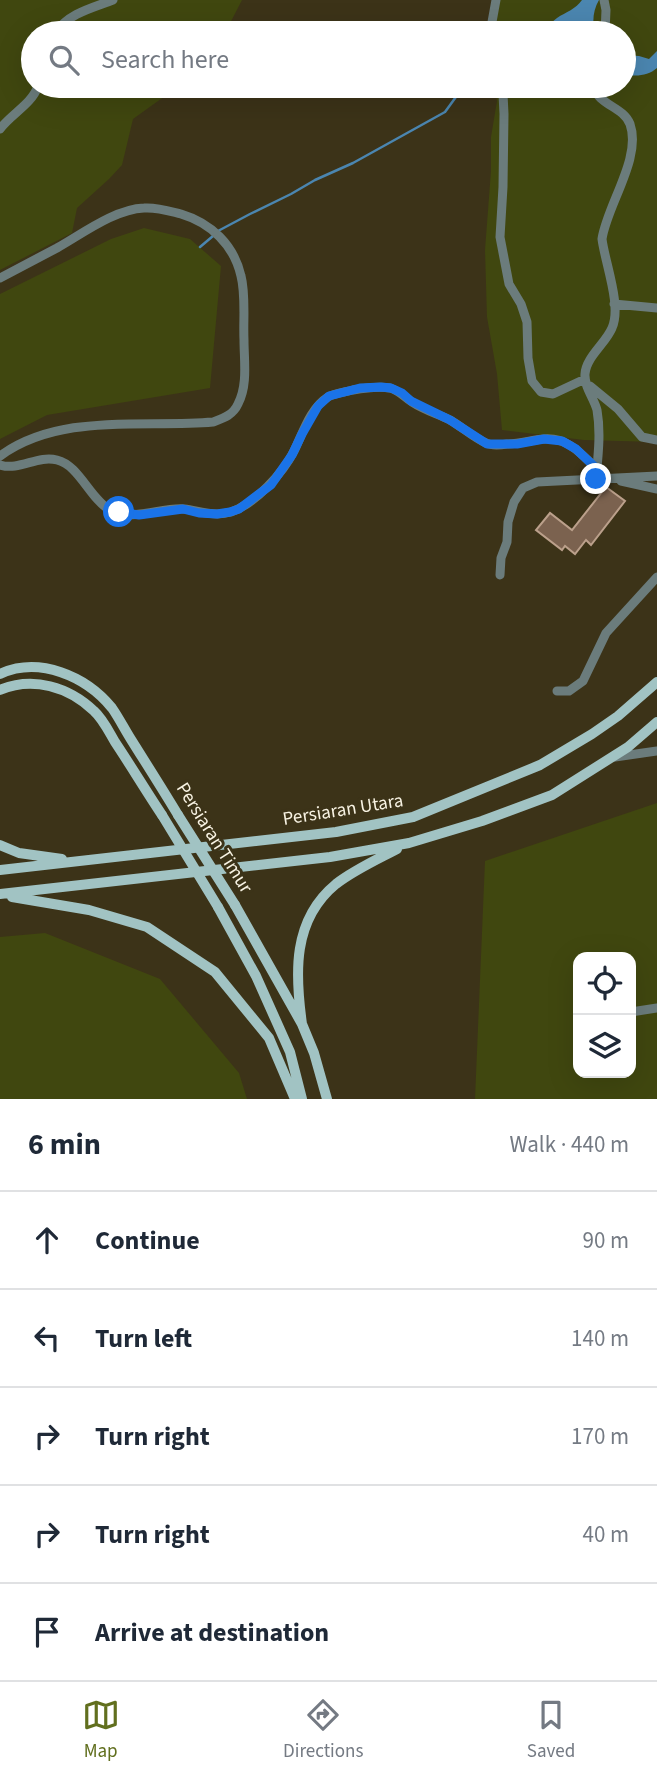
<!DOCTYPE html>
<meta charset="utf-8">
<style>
body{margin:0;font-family:"Source Sans 3",sans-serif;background:#f2f2f3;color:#1f2937}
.controls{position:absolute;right:21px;bottom:21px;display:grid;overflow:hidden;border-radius:14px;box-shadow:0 7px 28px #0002}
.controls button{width:63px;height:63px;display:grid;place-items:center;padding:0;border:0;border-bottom:2px solid #e0e1e3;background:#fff;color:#1f2937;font:35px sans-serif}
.stop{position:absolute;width:21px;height:21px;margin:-16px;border:5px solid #1a73e8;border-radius:50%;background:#fff}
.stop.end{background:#1a73e8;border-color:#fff;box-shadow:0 2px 7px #0008}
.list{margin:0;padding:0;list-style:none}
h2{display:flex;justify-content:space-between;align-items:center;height:91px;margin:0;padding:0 28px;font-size:30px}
h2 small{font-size:23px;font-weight:400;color:#747a83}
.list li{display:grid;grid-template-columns:46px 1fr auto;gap:21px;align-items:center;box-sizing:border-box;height:98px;padding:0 28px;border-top:2px solid #e0e1e3}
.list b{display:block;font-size:26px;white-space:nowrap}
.list em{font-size:23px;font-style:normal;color:#747a83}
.icon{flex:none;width:38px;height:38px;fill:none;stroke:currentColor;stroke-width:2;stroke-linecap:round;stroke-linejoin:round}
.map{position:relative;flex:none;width:657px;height:1099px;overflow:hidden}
.search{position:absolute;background:#fff;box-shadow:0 7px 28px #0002;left:21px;right:21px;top:21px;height:77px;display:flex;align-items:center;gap:18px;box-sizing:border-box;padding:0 24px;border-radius:38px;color:#747a83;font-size:26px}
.sheet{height:581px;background:#fff}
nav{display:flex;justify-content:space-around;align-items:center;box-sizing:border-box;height:98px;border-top:2px solid #e0e1e3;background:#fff;font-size:19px;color:#747a83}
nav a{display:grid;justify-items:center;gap:4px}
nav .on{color:#616f1e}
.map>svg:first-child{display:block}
.green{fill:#40470f;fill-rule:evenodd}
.water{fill:#4b86b0}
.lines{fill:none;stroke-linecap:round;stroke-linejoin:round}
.stream{stroke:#4b86b0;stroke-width:2.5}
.building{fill:#7b624f;stroke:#bba08b;stroke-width:2}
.minor{stroke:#6b7c7c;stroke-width:9}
.major{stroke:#a1c3c3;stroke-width:10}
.major-bridge{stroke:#a1c3c3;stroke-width:10}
.route{stroke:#1a73e8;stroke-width:9}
.labels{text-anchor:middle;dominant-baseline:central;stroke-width:6;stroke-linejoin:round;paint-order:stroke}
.street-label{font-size:19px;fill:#f8f3e3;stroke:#3c3318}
</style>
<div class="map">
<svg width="657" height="1099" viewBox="0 0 657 1099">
<rect width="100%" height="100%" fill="#3c3318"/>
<path class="green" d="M0,0H242L225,33H33V86H179L133,119L122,165L109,179L77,208L72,233L0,270Z
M496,0H657V442L584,440L502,430L497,374L487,317L485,250L491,171V137L497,101L494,86H624V33H489Z
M144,228L190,239L221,266L210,388L47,415L0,439V294L111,239Z
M657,803V1099H475L485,861ZM578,957H631V1073H578Z
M45,933L160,979L239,1073L247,1099H0V937Z"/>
<path class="water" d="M582,0H599C593,10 592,22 595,33H504L505,29C517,21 525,25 537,33C546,30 550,23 557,18C566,12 576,9 582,0Z
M657,51V68C648,76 635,77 624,74V55L639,56L649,59Z"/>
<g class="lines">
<path class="stream" d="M218,231L250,214L291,194L315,180L353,163L445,112L461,90
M200,247L213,236"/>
</g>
<path class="building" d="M606,487L625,501L591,545L586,540L575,554L565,546L562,550L536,530L550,513L572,530Z"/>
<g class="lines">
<path class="minor" d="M604,0L606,10L605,33
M55,33C69,13 92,8 113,0
M490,33L496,0
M500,86L503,94L504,114L503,187L500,237L509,284L521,304L527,322L528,358L532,381L541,392L553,394L585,379
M594,86C597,105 623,106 630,124C642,158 607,205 602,239C605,263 622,306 612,328C606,343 586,357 585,374C584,387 594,398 597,410C601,433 598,456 596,479
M0,129C11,114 32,104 38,86
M0,278C19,268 38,258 57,248C82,234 115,209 144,208C157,207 169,211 181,214C211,223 234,245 241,276C246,295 243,321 244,340C244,361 248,385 238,404C233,415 224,418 213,422C144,428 60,412 0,456
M614,304L657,308
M590,386L618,409L642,437L657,440
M0,465C20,471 37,455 57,460C79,465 90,499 110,510C132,522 161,507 184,509C200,511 214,517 231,512C255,504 283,473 294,451C303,433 310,408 328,397C334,393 345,392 353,390C364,388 379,386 390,388C400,391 404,397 412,402C424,410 438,414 450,420C462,427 474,438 486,443C492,446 501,445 507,444C520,444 531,440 544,439C568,437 581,454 597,469
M621,481L657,489
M500,575L501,558L507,542L508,522L514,502L523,488L537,482L657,476
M557,691H569L583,681L606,633L657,577
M615,757L657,751
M631,1012L657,1008"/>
<path class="major" d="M0,674C39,656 86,676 112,708C119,718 125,730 132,741C147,765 163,790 178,815
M0,690C33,676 69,687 94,711C103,719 109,732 115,742C131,766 146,791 162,815
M0,845L19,853L62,859
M0,870L336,832L413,817L540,765L592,734L618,716L657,682
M0,894L330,857L409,843L482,821L552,795L628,747L657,722
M12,897L89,910L147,927L215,972L269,1038L295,1099
M235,905L302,1024L314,1053L327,1099
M218,907L256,976L290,1052L302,1099
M302,1024C295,974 292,920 336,884C354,870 376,860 397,849"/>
<path class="major-bridge" d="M162,815L218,907
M178,815L235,905"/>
</g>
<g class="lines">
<path class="route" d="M119,512L139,515L183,509L199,513L217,514L230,512L239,509L271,485L292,455L302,434L318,406L329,396L360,388L381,387L391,388L402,393L411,401L450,420L487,444H517L544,439L562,441L576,449L597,469L596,479"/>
</g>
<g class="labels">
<g class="street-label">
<text transform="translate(343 810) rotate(-9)">Persiaran Utara</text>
<text transform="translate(214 838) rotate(58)">Persiaran Timur</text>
</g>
</g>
</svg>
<div class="controls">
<button><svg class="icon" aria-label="locate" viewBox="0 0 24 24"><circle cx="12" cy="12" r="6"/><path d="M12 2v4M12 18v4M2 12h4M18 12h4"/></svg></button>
<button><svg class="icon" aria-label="layers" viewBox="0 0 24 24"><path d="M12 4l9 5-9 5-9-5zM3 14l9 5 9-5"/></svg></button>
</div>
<div class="stop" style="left:119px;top:512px"></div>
<div class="stop end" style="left:596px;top:479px"></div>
<div class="search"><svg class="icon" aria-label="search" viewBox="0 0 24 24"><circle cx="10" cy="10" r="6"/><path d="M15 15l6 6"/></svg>Search here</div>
</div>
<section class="sheet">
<h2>6 min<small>Walk · 440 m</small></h2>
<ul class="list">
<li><svg class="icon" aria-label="ahead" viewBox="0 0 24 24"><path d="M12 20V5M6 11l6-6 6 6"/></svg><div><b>Continue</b></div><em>90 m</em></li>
<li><svg class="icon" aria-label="left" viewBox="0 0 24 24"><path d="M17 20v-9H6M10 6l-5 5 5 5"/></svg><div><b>Turn left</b></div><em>140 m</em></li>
<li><svg class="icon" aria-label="right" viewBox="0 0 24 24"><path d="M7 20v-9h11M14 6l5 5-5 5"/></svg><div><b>Turn right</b></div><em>170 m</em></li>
<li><svg class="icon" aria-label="right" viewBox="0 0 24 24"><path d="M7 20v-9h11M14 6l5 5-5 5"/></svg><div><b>Turn right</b></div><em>40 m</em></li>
<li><svg class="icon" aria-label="arrive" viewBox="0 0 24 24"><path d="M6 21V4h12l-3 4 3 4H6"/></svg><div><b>Arrive at destination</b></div></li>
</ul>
</section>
<nav>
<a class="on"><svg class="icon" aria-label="map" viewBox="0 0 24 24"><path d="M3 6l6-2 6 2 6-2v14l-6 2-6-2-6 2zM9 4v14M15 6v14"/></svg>Map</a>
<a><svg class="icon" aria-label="directions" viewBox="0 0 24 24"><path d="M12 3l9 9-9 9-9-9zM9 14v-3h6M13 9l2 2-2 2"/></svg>Directions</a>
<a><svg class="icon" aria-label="saved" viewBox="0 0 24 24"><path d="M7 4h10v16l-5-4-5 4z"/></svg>Saved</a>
</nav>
